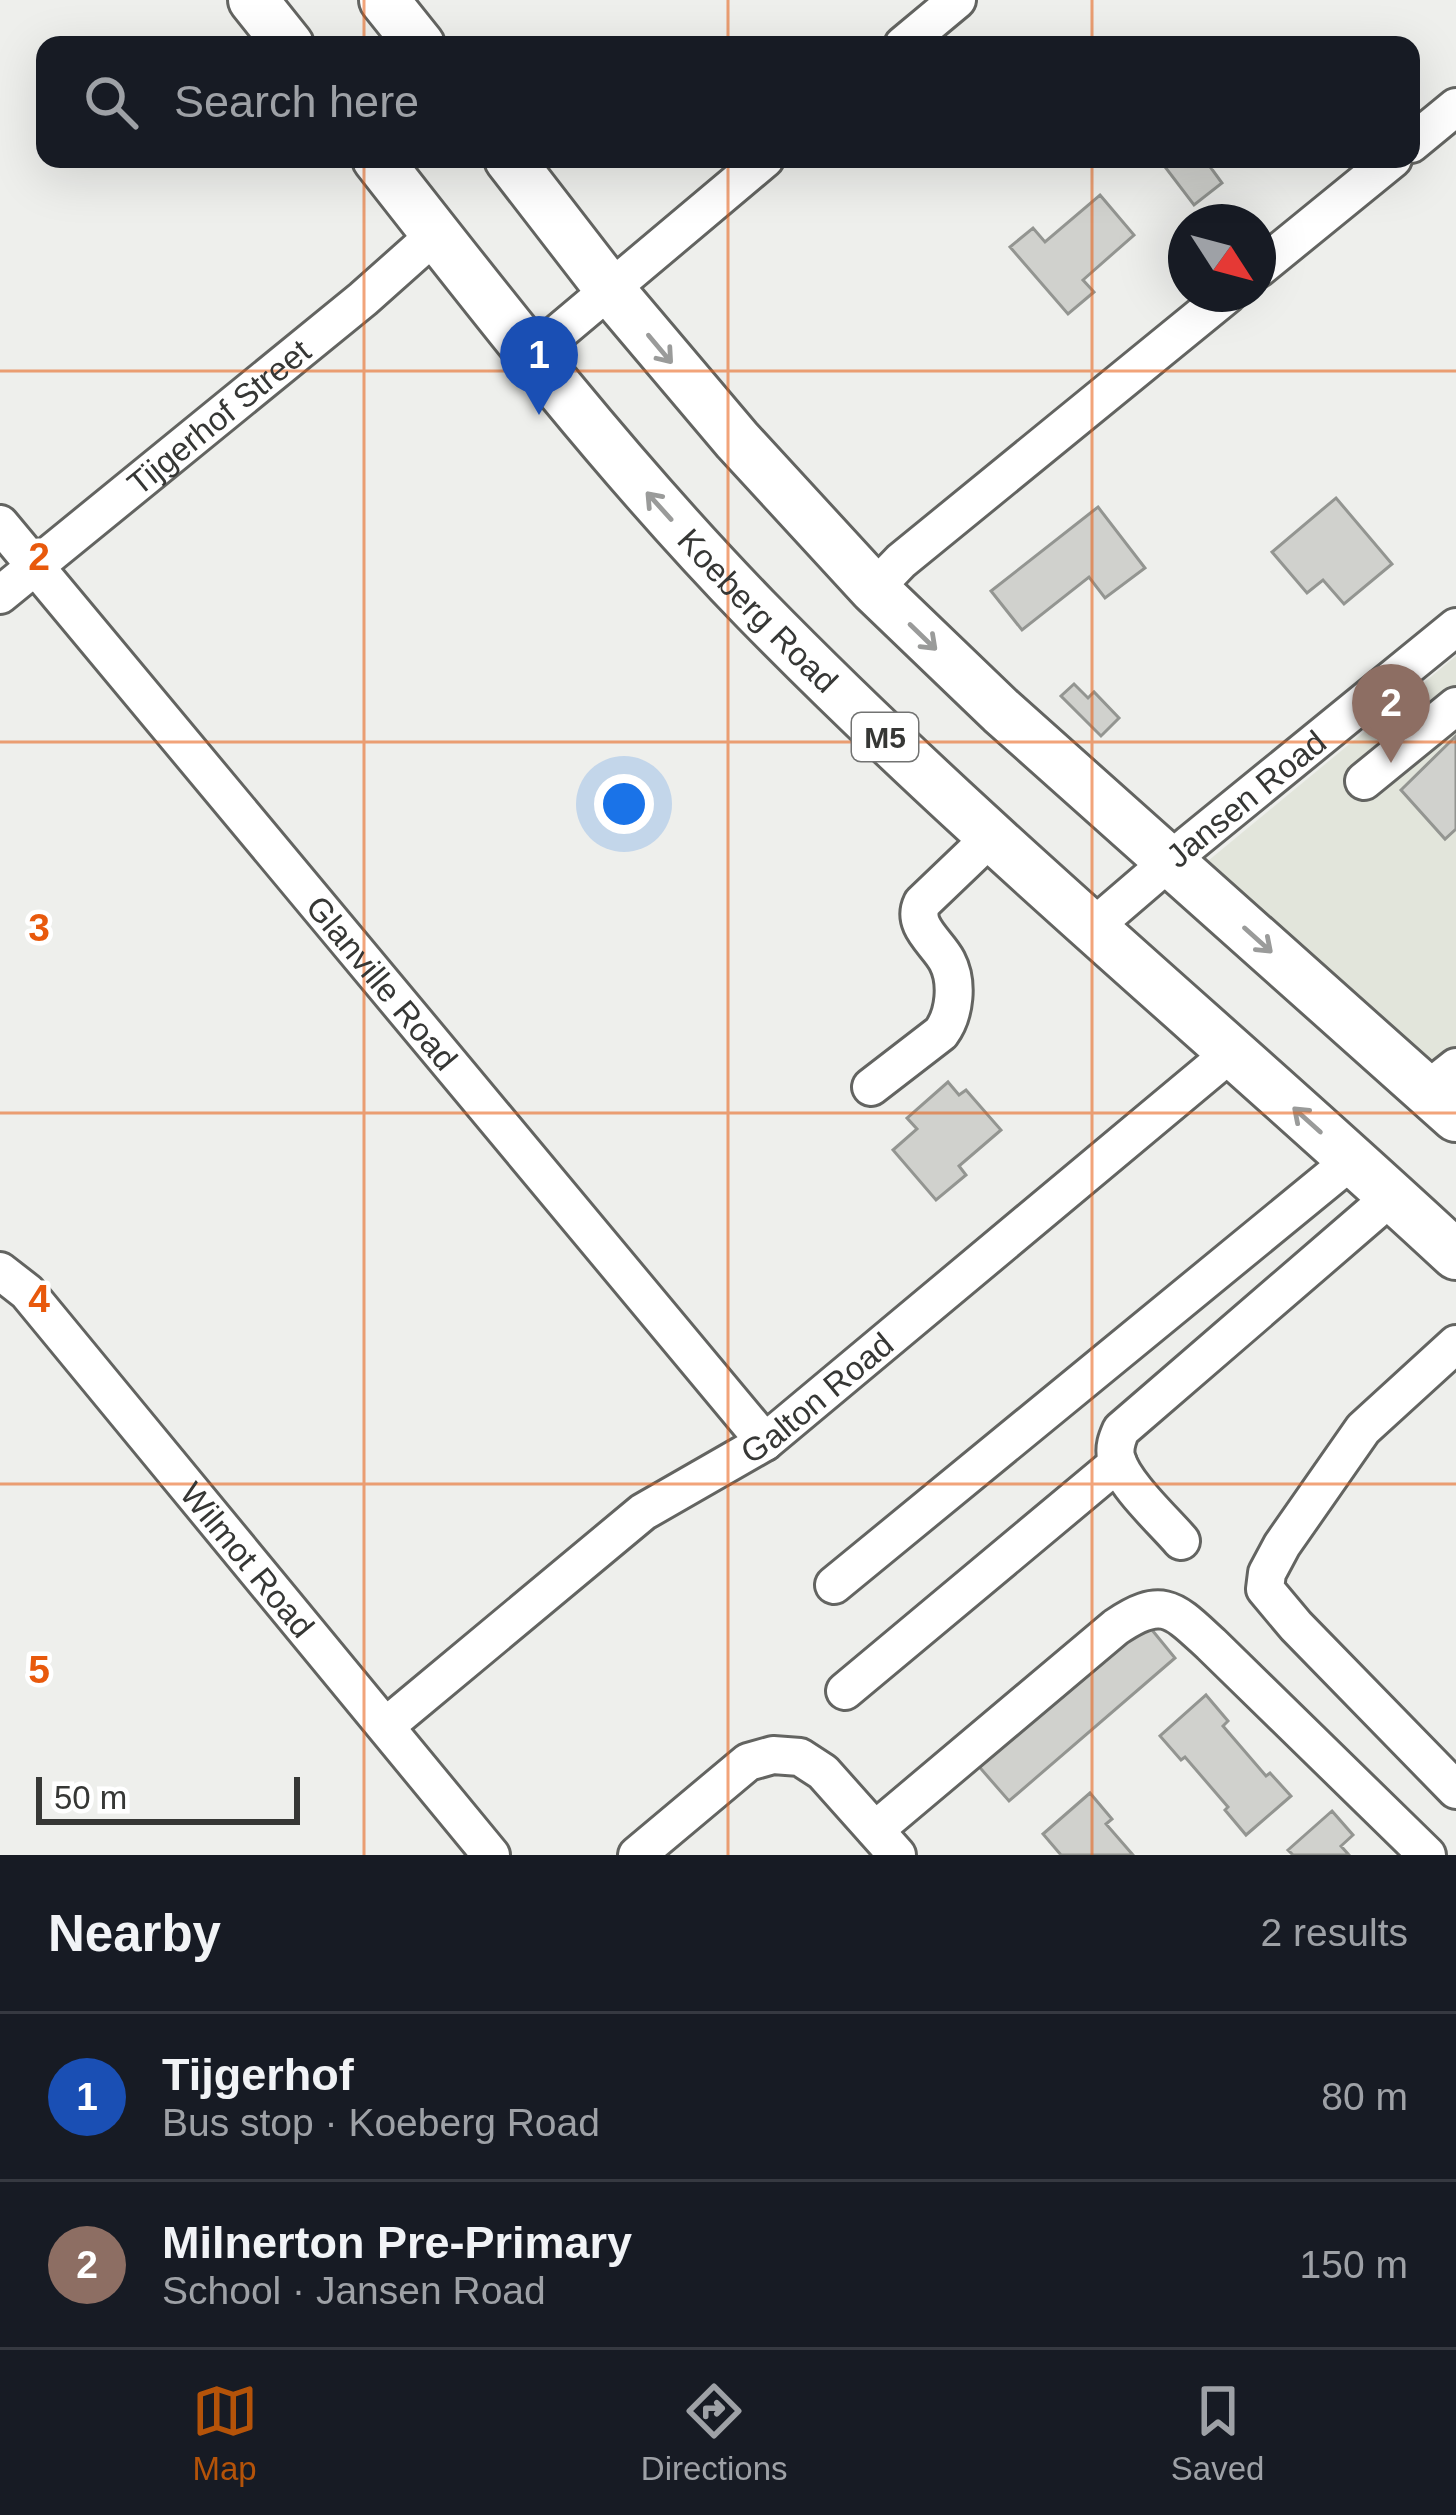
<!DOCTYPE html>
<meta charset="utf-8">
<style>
body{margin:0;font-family:Helvetica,sans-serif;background:#20242c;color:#f1f3f6}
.compass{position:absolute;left:1168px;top:204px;width:108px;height:108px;border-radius:50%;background:#171b24;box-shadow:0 12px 48px #0002;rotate:126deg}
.scale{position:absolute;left:36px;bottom:30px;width:264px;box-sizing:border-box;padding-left:12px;border:6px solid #363735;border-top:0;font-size:33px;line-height:42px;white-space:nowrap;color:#363735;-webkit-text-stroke:9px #fff;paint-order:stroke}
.you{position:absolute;left:624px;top:804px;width:42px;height:42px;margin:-30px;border:9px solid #fff;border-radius:50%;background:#1a73e8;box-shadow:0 0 0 18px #1a73e833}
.badge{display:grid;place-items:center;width:78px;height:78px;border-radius:50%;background:#b45309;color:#fff;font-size:39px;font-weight:700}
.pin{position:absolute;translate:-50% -99px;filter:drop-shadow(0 3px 6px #0008)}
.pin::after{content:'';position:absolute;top:63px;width:42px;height:36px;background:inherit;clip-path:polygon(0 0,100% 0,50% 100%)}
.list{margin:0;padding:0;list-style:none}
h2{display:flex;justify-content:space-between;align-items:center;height:156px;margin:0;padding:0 48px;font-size:51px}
h2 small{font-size:39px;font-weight:400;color:#9ea1a6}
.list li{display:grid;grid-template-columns:78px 1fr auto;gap:36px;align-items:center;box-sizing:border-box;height:168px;padding:0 48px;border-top:3px solid #363941}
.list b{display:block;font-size:45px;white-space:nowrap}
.list p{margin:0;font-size:39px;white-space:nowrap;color:#9ea1a6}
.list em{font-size:39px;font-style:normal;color:#9ea1a6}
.icon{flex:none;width:66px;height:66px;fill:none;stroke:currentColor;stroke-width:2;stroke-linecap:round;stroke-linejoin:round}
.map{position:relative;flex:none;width:1456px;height:1855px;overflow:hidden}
.search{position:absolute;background:#171b24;box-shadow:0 12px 48px #0002;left:36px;right:36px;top:36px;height:132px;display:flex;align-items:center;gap:30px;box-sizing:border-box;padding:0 42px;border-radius:24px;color:#9ea1a6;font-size:45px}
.sheet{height:492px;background:#171b24}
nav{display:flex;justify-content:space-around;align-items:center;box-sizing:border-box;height:168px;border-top:3px solid #363941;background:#171b24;font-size:33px;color:#9ea1a6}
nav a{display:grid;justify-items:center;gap:6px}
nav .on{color:#b45309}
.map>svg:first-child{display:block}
.built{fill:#e2e5db}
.building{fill:#d0d1cd;stroke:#939591;stroke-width:3}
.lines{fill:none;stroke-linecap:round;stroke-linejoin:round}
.minor-casing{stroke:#636461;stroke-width:42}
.major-casing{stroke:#636461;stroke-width:54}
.minor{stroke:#fff;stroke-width:36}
.major{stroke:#fff;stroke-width:48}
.oneway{stroke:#9a9b9a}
.grid{fill:none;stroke:#e8590c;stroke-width:3;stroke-opacity:0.55}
.labels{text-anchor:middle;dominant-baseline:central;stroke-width:9;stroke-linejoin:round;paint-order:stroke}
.shield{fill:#fff;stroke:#727372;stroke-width:3}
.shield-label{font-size:30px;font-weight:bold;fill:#363735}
.street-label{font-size:33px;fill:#363735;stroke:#fff}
.grid-label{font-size:39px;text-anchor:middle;font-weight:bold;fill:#e8590c;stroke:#fff;stroke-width:9;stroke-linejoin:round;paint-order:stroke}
</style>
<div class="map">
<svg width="1456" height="1855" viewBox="0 0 1456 1855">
<rect width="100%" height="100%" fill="#eeefec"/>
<path class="built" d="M1456,656V1117L1197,870Z"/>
<path class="building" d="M1159,159H1223L1211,168L1222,183L1194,205Z
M1100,195L1134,235L1083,280L1094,292L1068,314L1010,247L1033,228L1045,242Z
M1336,498L1392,564L1344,604L1323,580L1307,593L1272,552Z
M1098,507L1145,568L1105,598L1089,577L1022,630L991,591Z
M1074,684L1088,698L1094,692L1119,718L1101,736L1061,696Z
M1456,736V829L1445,839L1401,790Z
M948,1082L959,1095L966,1090L1001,1130L959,1166L966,1175L936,1200L893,1150L917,1129L907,1118Z
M1143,1619L1175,1658L1009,1801L975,1762Z
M1206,1695L1228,1721L1223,1726L1266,1776L1270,1773L1291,1796L1246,1835L1225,1810L1228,1807L1185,1757L1181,1760L1160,1736Z
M1090,1793L1112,1819L1106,1824L1133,1855H1061L1043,1834Z
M1332,1811L1353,1835L1341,1846L1349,1855H1293L1288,1850Z"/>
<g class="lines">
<defs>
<g id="minor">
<path d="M903,45L957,0"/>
<path d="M1411,144L1456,107"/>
<path d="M1258,269L1393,159"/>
<path d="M532,355L765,159"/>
<path id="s1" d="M0,524L765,1442"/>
<path d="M874,589L901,561L1228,294"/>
<path id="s2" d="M0,595L363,299L436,234"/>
<path d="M1364,781L1456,706"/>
<path id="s3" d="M1092,928L1191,843L1456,627"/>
<path d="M871,1087L941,1033C955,1014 958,982 947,961C937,942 911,926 922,903L992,836"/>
<path d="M1427,1090L1456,1067"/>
<path id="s4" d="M0,1271L27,1292L491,1855"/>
<path d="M1456,1344L1363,1429L1282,1545L1267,1573L1265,1589L1296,1626L1456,1790"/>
<path d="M1181,1541C1163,1520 1123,1484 1116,1457C1114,1447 1117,1439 1121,1430L1392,1196"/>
<path d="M834,1585L1352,1160"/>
<path d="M845,1691L1118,1463"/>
<path id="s5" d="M386,1726L643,1512L765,1442L1232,1052"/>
<path d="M875,1830L1116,1627C1163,1595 1174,1610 1211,1644L1427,1855"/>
<path d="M637,1855L748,1762L773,1755L800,1757L823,1772L897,1855"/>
</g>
<g id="major">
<path d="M253,0L289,45"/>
<path d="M384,0L420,45"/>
<path id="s6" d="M377,159C498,314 619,469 756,610C978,837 1224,1039 1456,1255"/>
<path d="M509,159L611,291L737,440L874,589L1001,711L1456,1117"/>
</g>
</defs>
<use href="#minor" class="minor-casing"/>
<use href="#major" class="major-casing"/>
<use href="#minor" class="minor"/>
<use href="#major" class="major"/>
</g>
<defs><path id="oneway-shaft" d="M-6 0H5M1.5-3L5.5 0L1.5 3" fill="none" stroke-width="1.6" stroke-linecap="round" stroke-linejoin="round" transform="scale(3)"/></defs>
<g class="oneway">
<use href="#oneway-shaft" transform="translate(660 349) rotate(50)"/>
<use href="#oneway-shaft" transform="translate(659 506) rotate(-132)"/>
<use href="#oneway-shaft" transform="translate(923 637) rotate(44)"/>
<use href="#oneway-shaft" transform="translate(1258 940) rotate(42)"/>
<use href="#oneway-shaft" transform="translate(1307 1120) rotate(-138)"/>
</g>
<path class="grid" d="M364,0V45M728,0V45M1092,0V45M364,159V1855M728,159V1855M1092,159V1855M0,371H1456M0,742H1456M0,1113H1456M0,1484H1456"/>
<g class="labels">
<rect class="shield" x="852" y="713" width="66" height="48" rx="9"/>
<g class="shield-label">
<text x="885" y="737">M5</text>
</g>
<g class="street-label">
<text stroke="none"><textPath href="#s2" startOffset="282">Tijgerhof Street</textPath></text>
<text stroke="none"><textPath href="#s6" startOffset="591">Koeberg Road</textPath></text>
<text stroke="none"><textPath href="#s3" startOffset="201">Jansen Road</textPath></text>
<text stroke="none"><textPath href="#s1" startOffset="597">Glanville Road</textPath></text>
<text stroke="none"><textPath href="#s5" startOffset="543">Galton Road</textPath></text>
<text stroke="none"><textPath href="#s4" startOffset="381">Wilmot Road</textPath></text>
</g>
</g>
<g class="grid-label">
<text x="39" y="570">2</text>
<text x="39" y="941">3</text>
<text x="39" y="1312">4</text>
<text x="39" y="1683">5</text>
</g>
</svg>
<svg class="compass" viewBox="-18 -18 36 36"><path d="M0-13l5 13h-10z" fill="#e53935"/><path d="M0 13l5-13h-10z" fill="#9ea1a6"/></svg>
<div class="scale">50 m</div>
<div class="you"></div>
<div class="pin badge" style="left:539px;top:415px;background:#1a4fb4">1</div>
<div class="pin badge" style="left:1391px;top:763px;background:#8d6e63">2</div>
<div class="search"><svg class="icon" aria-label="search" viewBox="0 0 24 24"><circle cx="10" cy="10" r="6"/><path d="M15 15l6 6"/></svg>Search here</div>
</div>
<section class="sheet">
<h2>Nearby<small>2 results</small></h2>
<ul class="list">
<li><span class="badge" style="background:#1a4fb4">1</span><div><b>Tijgerhof</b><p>Bus stop · Koeberg Road</p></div><em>80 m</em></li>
<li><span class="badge" style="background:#8d6e63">2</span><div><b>Milnerton Pre-Primary</b><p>School · Jansen Road</p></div><em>150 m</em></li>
</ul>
</section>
<nav>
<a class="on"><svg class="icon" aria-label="map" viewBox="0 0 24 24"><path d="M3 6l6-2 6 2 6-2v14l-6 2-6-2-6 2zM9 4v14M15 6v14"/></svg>Map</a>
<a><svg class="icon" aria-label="directions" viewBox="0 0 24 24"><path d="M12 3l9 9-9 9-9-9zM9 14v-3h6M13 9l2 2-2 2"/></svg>Directions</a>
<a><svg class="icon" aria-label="saved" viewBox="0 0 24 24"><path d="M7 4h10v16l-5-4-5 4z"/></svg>Saved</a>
</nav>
